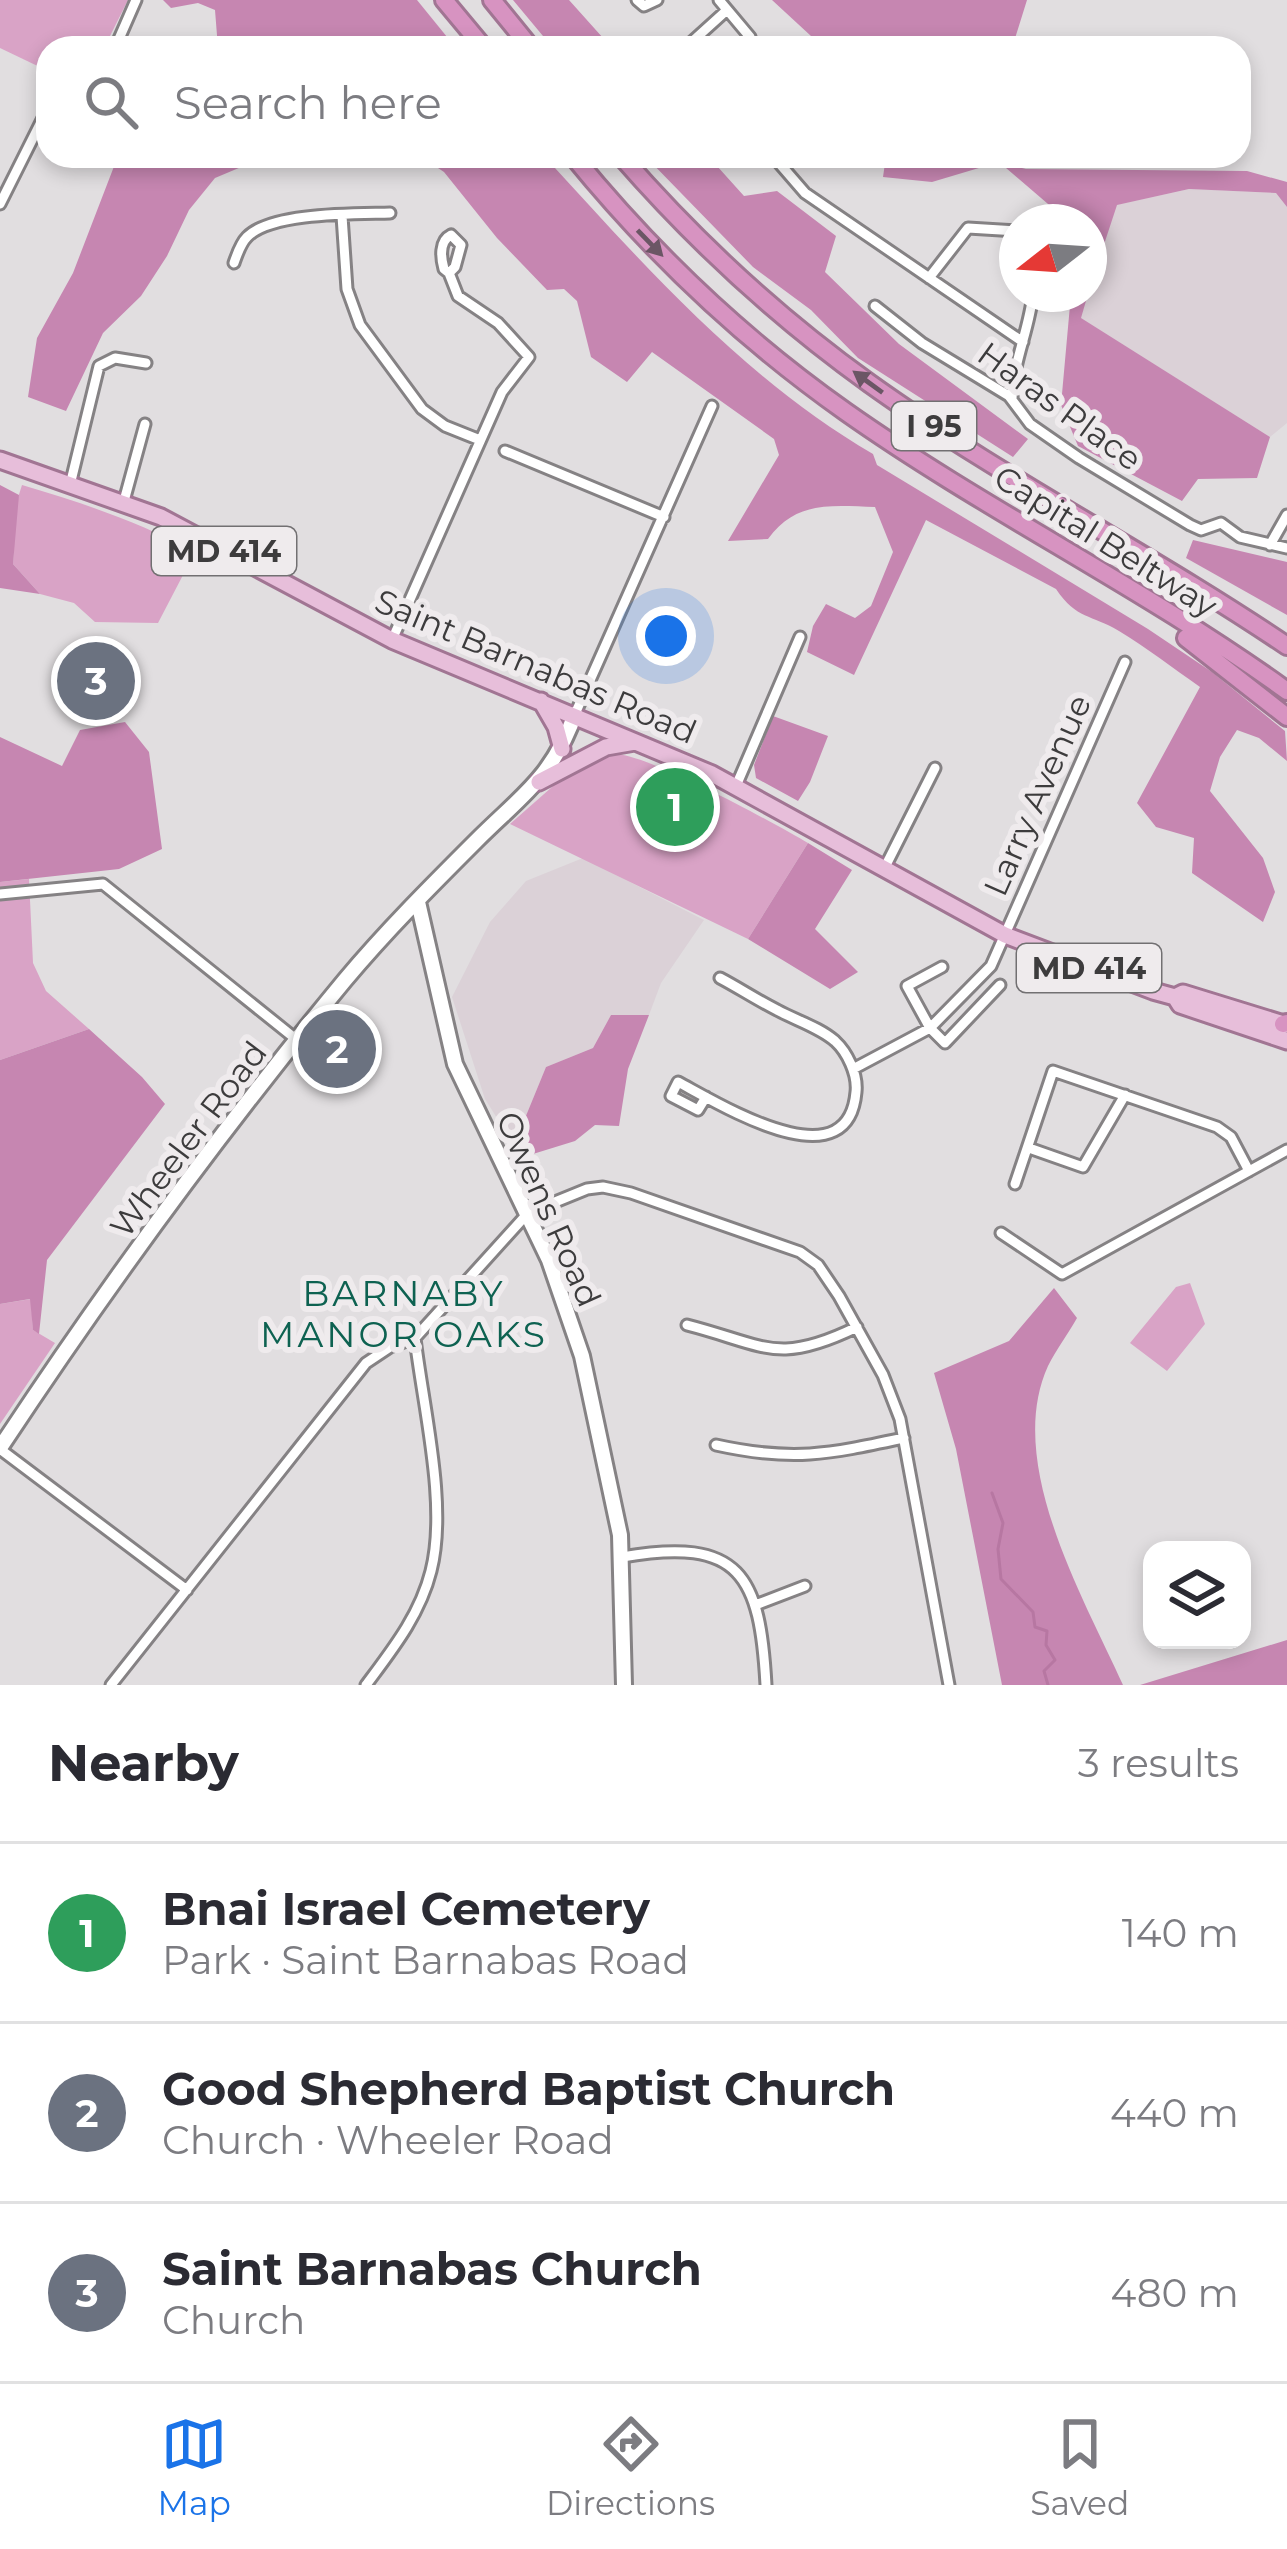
<!DOCTYPE html>
<meta charset="utf-8">
<style>
body{margin:0;font-family:Montserrat,sans-serif;background:#f7f7f7;color:#2b2b33}
.controls{position:absolute;right:36px;bottom:36px;display:grid;overflow:hidden;border-radius:24px;box-shadow:0 6px 18px #0003}
.controls button{width:108px;height:108px;display:grid;place-items:center;padding:0;border:0;border-bottom:3px solid #e1e1e2;background:#fff;color:#2b2b33;font:60px sans-serif}
.compass{position:absolute;left:999px;top:204px;width:108px;height:108px;border-radius:50%;background:#fff;box-shadow:0 6px 18px #0003;rotate:253deg}
.you{position:absolute;left:666px;top:636px;width:42px;height:42px;margin:-30px;border:9px solid #fff;border-radius:50%;background:#1a73e8;box-shadow:0 0 0 18px #1a73e833}
.badge{display:grid;place-items:center;width:78px;height:78px;border-radius:50%;background:#1a73e8;color:#fff;font-size:39px;font-weight:700}
.pin{position:absolute;translate:-50% -50%;border:6px solid #fff;box-shadow:0 3px 12px #0006}
.list{margin:0;padding:0;list-style:none}
h2{display:flex;justify-content:space-between;align-items:center;height:156px;margin:0;padding:0 48px;font-size:51px}
h2 small{font-size:39px;font-weight:400;color:#7c7c81}
.list li{display:grid;grid-template-columns:78px 1fr auto;gap:36px;align-items:center;box-sizing:border-box;height:180px;padding:0 48px;border-top:3px solid #e1e1e2}
.list b{display:block;font-size:45px;white-space:nowrap}
.list p{margin:0;font-size:39px;white-space:nowrap;color:#7c7c81}
.list em{font-size:39px;font-style:normal;color:#7c7c81}
.icon{flex:none;width:66px;height:66px;fill:none;stroke:currentColor;stroke-width:2;stroke-linecap:round;stroke-linejoin:round}
.map{position:relative;flex:none;width:1287px;height:1685px;overflow:hidden}
.search{position:absolute;background:#fff;box-shadow:0 6px 18px #0003;left:36px;right:36px;top:36px;height:132px;display:flex;align-items:center;gap:30px;box-sizing:border-box;padding:0 42px;border-radius:36px;color:#7c7c81;font-size:45px}
.sheet{height:696px;background:#fff}
nav{display:flex;justify-content:space-around;align-items:center;box-sizing:border-box;height:168px;border-top:3px solid #e1e1e2;background:#fff;font-size:33px;color:#7c7c81}
nav a{display:grid;justify-items:center;gap:6px}
nav .on{color:#1a73e8}
.map>svg:first-child{display:block}
.built{fill:#dbd1d7}
.green{fill:#d9a3c6}
.forest{fill:#c686b1}
.lines{fill:none;stroke-linecap:round;stroke-linejoin:round}
.stream{stroke:#b777a2;stroke-width:3}
.street-casing{stroke:#858284;stroke-width:15}
.secondary-casing{stroke:#858284;stroke-width:20}
.primary-casing{stroke:#a17593;stroke-width:21}
.highway-casing{stroke:#a17593;stroke-width:22}
.street{stroke:#fff;stroke-width:9}
.secondary{stroke:#fff;stroke-width:14}
.primary{stroke:#e7beda;stroke-width:15}
.highway{stroke:#d793c1;stroke-width:16}
.oneway{fill:#6b5665}
.labels{text-anchor:middle;dominant-baseline:central;stroke-width:12;stroke-linejoin:round;paint-order:stroke}
.shield{fill:#efebed;stroke:#727072;stroke-width:3}
.shield-label{font-size:30px;font-weight:bold;fill:#3d3c3d}
.street-label{font-size:33px;fill:#3d3c3d;stroke:#efebed}
.neighbourhood-label{font-size:36px;letter-spacing:3px;fill:#0e6251;stroke:#efebed}
</style>
<div class="map">
<svg width="1287" height="1685" viewBox="0 0 1287 1685">
<rect width="100%" height="100%" fill="#e1dee0"/>
<path class="built" d="M1189,189L1276,193L1287,207V423L1270,437L1080,318L1116,205Z
M583,858L704,920L661,983L649,1015H611L593,1048L546,1067L514,1145L485,1099L452,997L490,922L526,881Z"/>
<path class="green" d="M0,0H128L104,48H48V71L0,48Z
M22,485C83,503 139,522 195,552L158,623L95,622L74,603L40,594L13,564L16,504Z
M615,754C648,754 774,823 808,843L748,939L510,824L569,772Z
M29,879L33,963L46,991L89,1029L0,1060V882Z
M1190,1283L1205,1324L1167,1371L1130,1343L1176,1287Z
M31,1299L33,1330L55,1343L0,1424V1304Z"/>
<path class="forest" d="M163,0H417L456,48H218L215,10L198,3L171,8Z
M513,0H569L612,48H553Z
M772,0H1027L1012,48H824Z
M118,156H267L215,178L189,210L167,256L141,296L103,333L66,411L28,397L37,338L73,273Z
M420,156H544C644,265 744,379 873,454L877,465L1148,629L1212,672L1285,731L1287,761L1259,738L1237,730L1220,757L1210,791L1263,858L1275,892L1263,922L1192,873L1194,838L1156,827L1137,803L1200,687C1173,668 1147,648 1119,631C1091,614 1077,620 1056,589L926,520L854,675L807,652L813,626L826,604L855,618L871,606L893,552L875,507C832,506 796,500 768,539L728,541L779,455L774,439L652,352L627,382L591,357L577,301L564,289L547,290L497,238L444,172Z
M645,156H708L744,196L777,191L836,236L825,272L899,344L1028,439L1013,457L858,358L811,310L753,267Z
M886,156H999V162L1026,169L1247,171L1287,182V207L1276,193L1189,189L1117,205L1089,290V222H1069L999,162L932,182L883,177Z
M1071,294H1088L1081,318L1270,437L1257,478L1198,479L1182,501L1078,446L1061,405Z
M0,485L19,495L13,564L40,594L0,588Z
M1193,540L1287,562V615L1186,558Z
M773,716L828,736L810,782L798,801L756,778L754,765Z
M125,722L149,752L162,849L119,869L0,882V737L62,766L80,730Z
M808,843L852,870L815,929L858,972L830,989L748,939Z
M611,1015H649L628,1069L619,1126L595,1125L575,1141L520,1158L514,1145L546,1067L593,1048Z
M89,1029L142,1077L165,1104L47,1260L39,1334L33,1330L30,1299L0,1304V1060Z
M1054,1288L1077,1318C1068,1334 1056,1350 1048,1366C1004,1463 1084,1598 1123,1685H1002L956,1449L934,1373L1009,1341Z
M1287,1640V1685H1140Z"/>
<g class="lines">
<path class="stream" d="M992,1493L1003,1523L998,1549L1001,1579L1033,1612L1035,1627L1047,1631L1046,1645L1055,1660L1044,1671L1048,1685"/>
<defs>
<path id="street" d="M637,0L644,6L657,0
M719,0L750,37L753,48
M115,48L136,0
M685,48L727,10
M773,156L805,193L1023,342
M0,204L48,108
M342,216L347,289L360,325L422,409L445,426L480,440
M451,235L461,245L455,267L449,273L444,269C441,258 439,241 451,235Z
M234,263C237,255 240,244 247,237C271,212 356,214 390,213
M929,278L968,228L1017,231
M875,306L922,343L1009,396L1030,424L1079,458L1190,525L1201,530L1221,523L1240,537L1287,548
M1012,399C1013,361 1029,331 1033,294
M505,451L664,517
M70,485L99,366L115,358L146,363
M124,501L145,424
M1270,545L1287,515
M392,640L502,392L529,357L498,323L458,296L449,273
M575,714L712,406
M736,786L800,637
M884,869L935,768
M0,894L103,884L297,1040
M942,967L907,986L930,1028L945,1043L1000,985
M853,1069L930,1028L991,966L1125,662
M706,1097L698,1110L671,1096L678,1082C718,1103 848,1185 856,1092C858,1074 847,1052 835,1041C819,1027 795,1020 777,1010C757,1000 739,988 720,978
M1029,1148L1083,1167L1125,1095
M1015,1184L1053,1071L1217,1127L1231,1137L1249,1171
M1001,1233L1062,1274L1287,1150
M687,1325C765,1345 777,1366 857,1327
M716,1445C793,1462 829,1454 904,1438
M0,1449L187,1590
M622,1557C741,1536 760,1576 766,1685
M758,1604L805,1586
M111,1685L366,1363L390,1347L415,1338L528,1213L587,1189L603,1187L631,1193L800,1252L818,1265L839,1296L883,1375L900,1419L949,1685
M366,1685C392,1650 420,1615 431,1571C448,1505 423,1407 415,1338"/>
<path id="secondary" d="M418,902L455,1064L549,1260L582,1356L620,1535L624,1685
M0,1448C107,1286 222,1129 345,980C386,931 432,885 476,841C522,795 552,778 575,714"/>
<path id="primary" d="M0,460L161,517L392,640L712,774L1005,935L1153,991L1175,997L1183,993L1287,1025
M541,701L556,727L562,749
M539,782L606,747L635,742
M1175,997L1180,1005L1287,1041"/>
<path id="highway" d="M444,0L484,48
M492,0L531,48
M573,156C652,253 744,340 846,412C988,512 1146,589 1287,691
M621,156C695,241 777,317 869,383C1003,479 1151,554 1287,646
M1186,638L1287,717
M1283,1024L1287,1023"/>
</defs>
<use href="#street" class="street-casing"/>
<use href="#secondary" class="secondary-casing"/>
<use href="#primary" class="primary-casing"/>
<use href="#highway" class="highway-casing"/>
<use href="#street" class="street"/>
<use href="#secondary" class="secondary"/>
<use href="#primary" class="primary"/>
<use href="#highway" class="highway"/>
</g>
<defs><path id="oneway-solid" d="M-6-.8H1V-3.2L6.5 0L1 3.2V.8H-6Z" transform="scale(3)"/></defs>
<g class="oneway">
<use href="#oneway-solid" transform="translate(650 243) rotate(46)"/>
<use href="#oneway-solid" transform="translate(868 382) rotate(-144)"/>
</g>
<g class="labels">
<g class="shield">
<rect x="892" y="402" width="84" height="48" rx="9"/>
<rect x="152" y="527" width="144" height="48" rx="9"/>
<rect x="1017" y="944" width="144" height="48" rx="9"/>
</g>
<g class="shield-label">
<text x="934" y="426">I 95</text>
<text x="224" y="551">MD 414</text>
<text x="1089" y="968">MD 414</text>
</g>
<g class="street-label">
<text transform="translate(1060 406) rotate(36)">Haras Place</text>
<text transform="translate(1106 541) rotate(32)">Capital Beltway</text>
<text transform="translate(536 666) rotate(23)">Saint Barnabas Road</text>
<text transform="translate(1037 795) rotate(-66)">Larry Avenue</text>
<text transform="translate(188 1139) rotate(-53)">Wheeler Road</text>
<text transform="translate(549 1209) rotate(66)">Owens Road</text>
</g>
<g class="neighbourhood-label">
<text x="404" y="1293">BARNABY<tspan x="404" dy="41">MANOR OAKS</tspan></text>
</g>
</g>
</svg>
<div class="controls">
<button><svg class="icon" aria-label="layers" viewBox="0 0 24 24"><path d="M12 4l9 5-9 5-9-5zM3 14l9 5 9-5"/></svg></button>
</div>
<svg class="compass" viewBox="-18 -18 36 36"><path d="M0-13l5 13h-10z" fill="#e53935"/><path d="M0 13l5-13h-10z" fill="#7c7c81"/></svg>
<div class="you"></div>
<div class="pin badge" style="left:675px;top:807px;background:#2e9e5b">1</div>
<div class="pin badge" style="left:337px;top:1049px;background:#6b7280">2</div>
<div class="pin badge" style="left:96px;top:681px;background:#6b7280">3</div>
<div class="search"><svg class="icon" aria-label="search" viewBox="0 0 24 24"><circle cx="10" cy="10" r="6"/><path d="M15 15l6 6"/></svg>Search here</div>
</div>
<section class="sheet">
<h2>Nearby<small>3 results</small></h2>
<ul class="list">
<li><span class="badge" style="background:#2e9e5b">1</span><div><b>Bnai Israel Cemetery</b><p>Park · Saint Barnabas Road</p></div><em>140 m</em></li>
<li><span class="badge" style="background:#6b7280">2</span><div><b>Good Shepherd Baptist Church</b><p>Church · Wheeler Road</p></div><em>440 m</em></li>
<li><span class="badge" style="background:#6b7280">3</span><div><b>Saint Barnabas Church</b><p>Church</p></div><em>480 m</em></li>
</ul>
</section>
<nav>
<a class="on"><svg class="icon" aria-label="map" viewBox="0 0 24 24"><path d="M3 6l6-2 6 2 6-2v14l-6 2-6-2-6 2zM9 4v14M15 6v14"/></svg>Map</a>
<a><svg class="icon" aria-label="directions" viewBox="0 0 24 24"><path d="M12 3l9 9-9 9-9-9zM9 14v-3h6M13 9l2 2-2 2"/></svg>Directions</a>
<a><svg class="icon" aria-label="saved" viewBox="0 0 24 24"><path d="M7 4h10v16l-5-4-5 4z"/></svg>Saved</a>
</nav>
